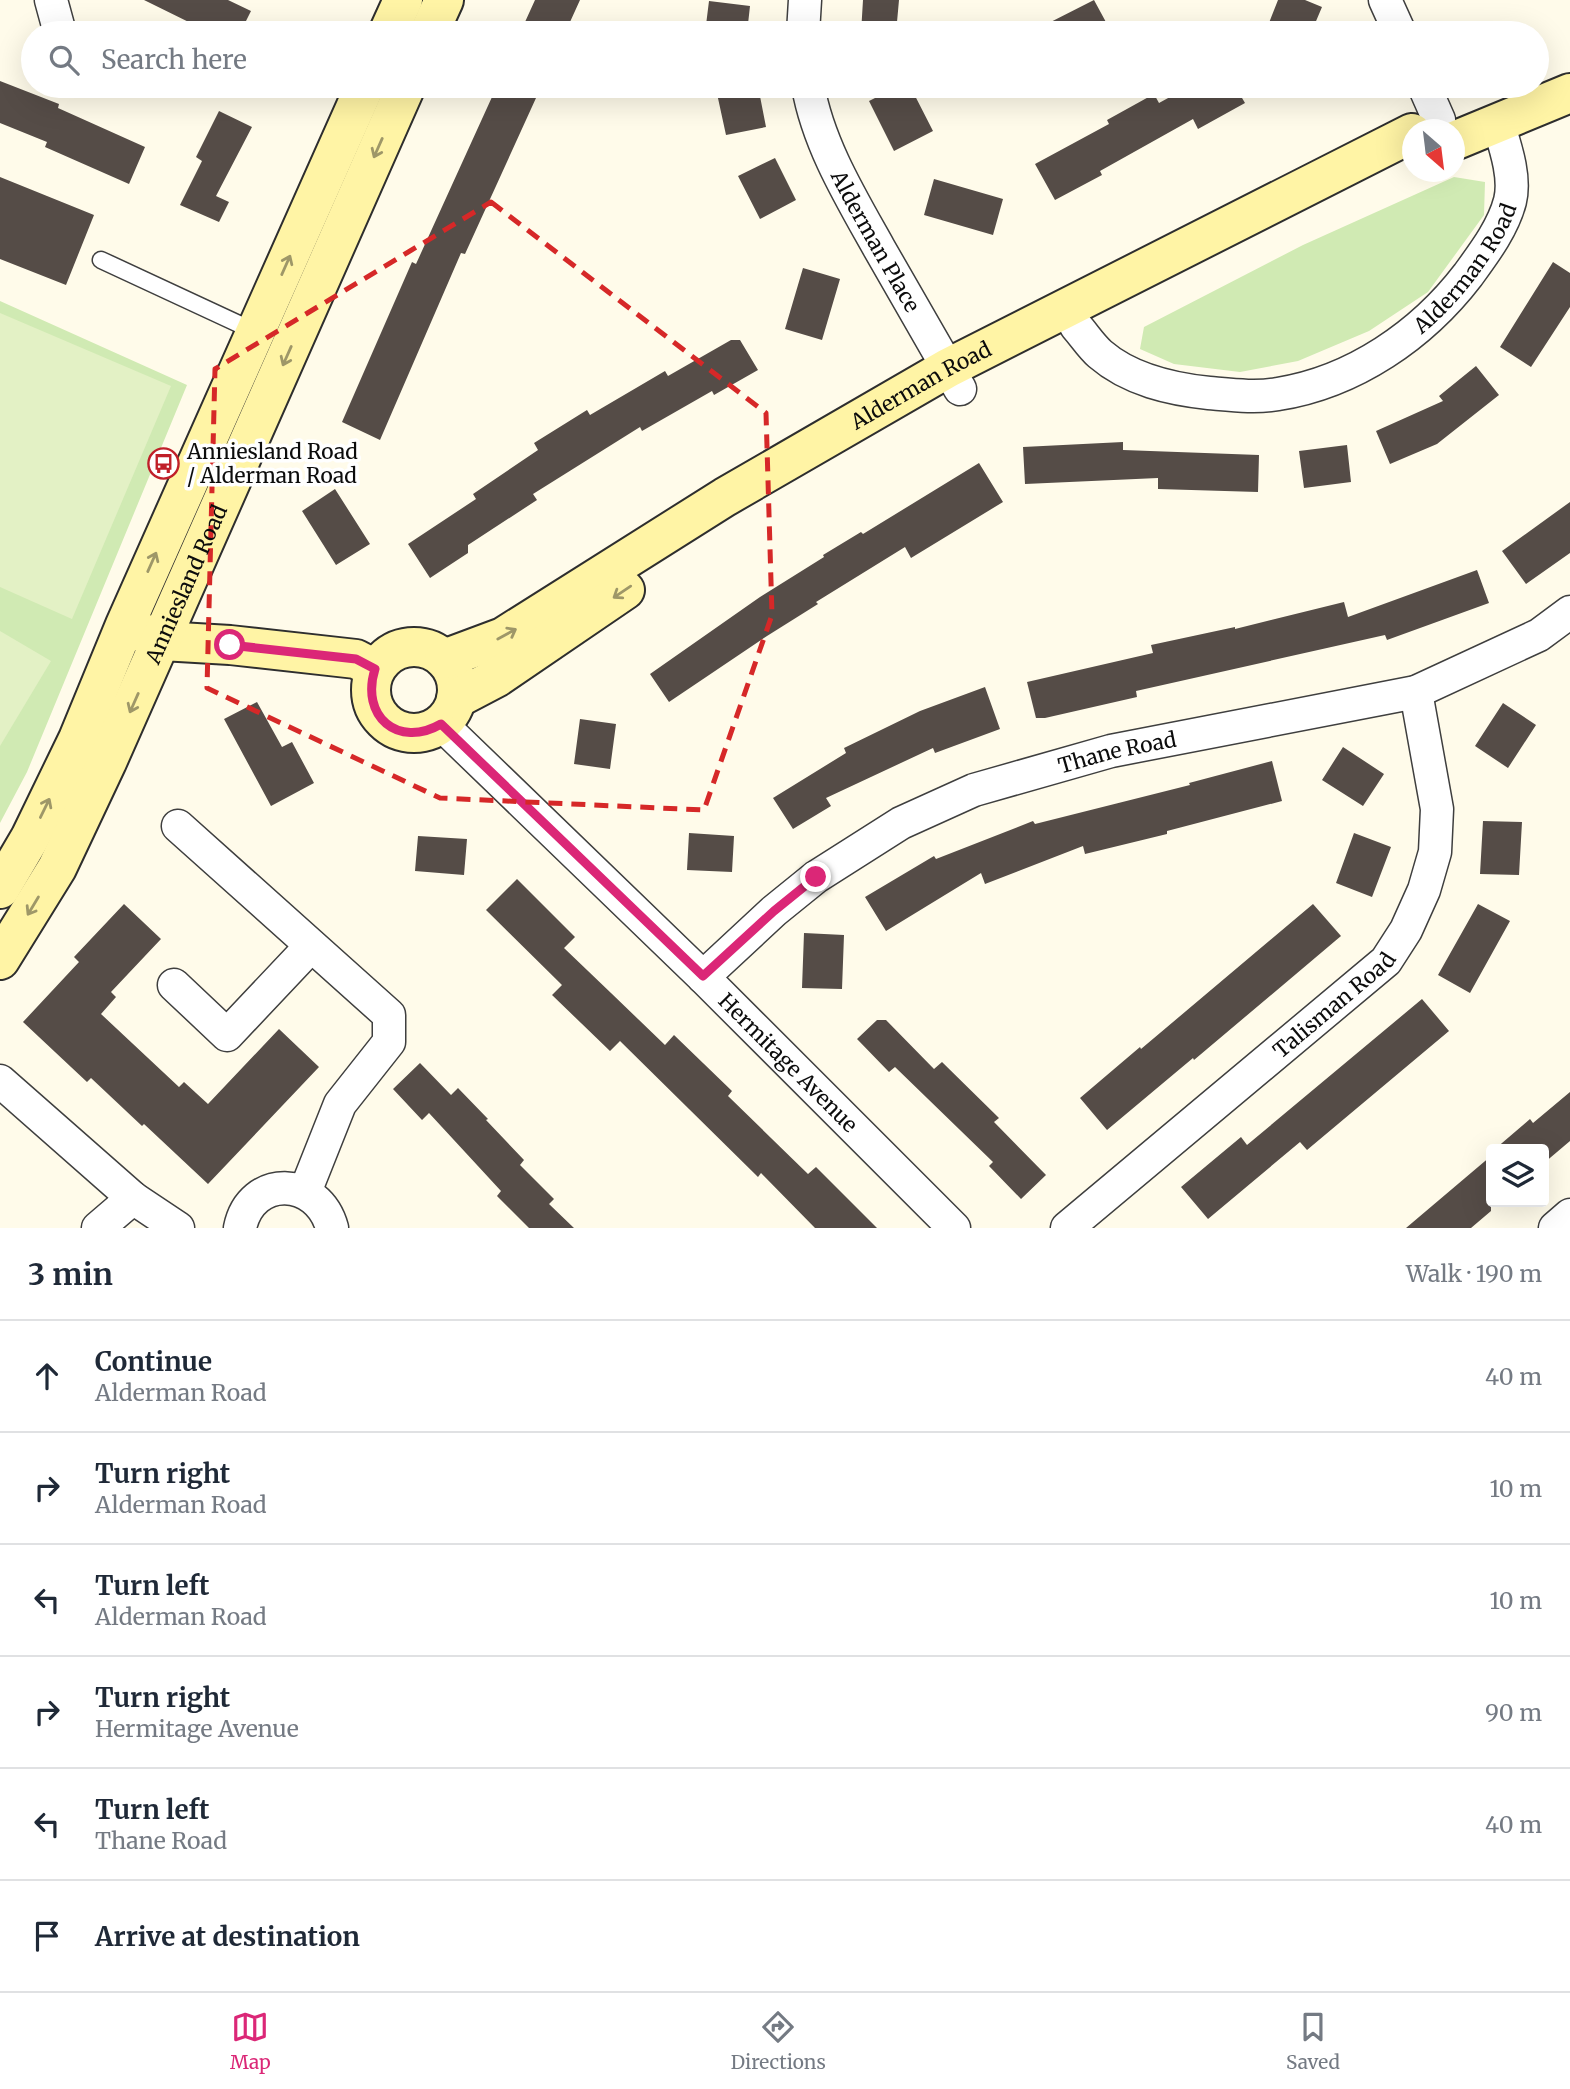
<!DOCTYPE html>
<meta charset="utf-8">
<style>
body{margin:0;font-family:Merriweather,serif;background:#f2f2f3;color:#1f2937}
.controls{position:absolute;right:21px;bottom:21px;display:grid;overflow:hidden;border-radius:7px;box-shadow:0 7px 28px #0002}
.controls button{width:63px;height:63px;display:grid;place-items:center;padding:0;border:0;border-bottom:2px solid #e0e1e3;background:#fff;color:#1f2937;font:35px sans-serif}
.compass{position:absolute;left:1402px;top:119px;width:63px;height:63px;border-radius:50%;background:#fff;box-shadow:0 7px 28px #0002;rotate:152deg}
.stop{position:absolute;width:21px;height:21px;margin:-16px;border:5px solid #db2777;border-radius:50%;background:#fff}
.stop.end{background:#db2777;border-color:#fff;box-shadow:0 2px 7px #0008}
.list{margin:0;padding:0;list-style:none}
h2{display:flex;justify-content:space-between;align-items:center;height:91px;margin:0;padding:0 28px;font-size:30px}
h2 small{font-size:23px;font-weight:400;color:#747a83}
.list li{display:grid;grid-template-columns:46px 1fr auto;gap:21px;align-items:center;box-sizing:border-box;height:112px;padding:0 28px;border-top:2px solid #e0e1e3}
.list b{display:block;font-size:26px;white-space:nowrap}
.list p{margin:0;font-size:23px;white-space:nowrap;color:#747a83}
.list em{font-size:23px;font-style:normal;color:#747a83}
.icon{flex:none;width:38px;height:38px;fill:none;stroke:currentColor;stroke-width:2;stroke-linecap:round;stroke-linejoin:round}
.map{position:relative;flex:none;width:1570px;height:1228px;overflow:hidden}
.search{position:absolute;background:#fff;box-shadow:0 7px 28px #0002;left:21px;right:21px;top:21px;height:77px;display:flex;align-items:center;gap:18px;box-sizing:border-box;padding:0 24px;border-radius:38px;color:#747a83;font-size:26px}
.sheet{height:763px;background:#fff}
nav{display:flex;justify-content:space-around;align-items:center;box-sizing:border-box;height:98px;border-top:2px solid #e0e1e3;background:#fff;font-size:19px;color:#747a83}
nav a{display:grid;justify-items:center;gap:4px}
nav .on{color:#db2777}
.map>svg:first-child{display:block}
.green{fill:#d0eab3}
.pitch{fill:#e3f1c5}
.building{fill:#554c47}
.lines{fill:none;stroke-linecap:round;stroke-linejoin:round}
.lane-casing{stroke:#3f3f3f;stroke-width:19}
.street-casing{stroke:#3f3f3f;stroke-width:35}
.secondary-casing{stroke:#2e2e2e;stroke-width:42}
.lane{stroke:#fff;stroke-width:16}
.street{stroke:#fff;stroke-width:32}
.secondary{stroke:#fff4a5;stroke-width:38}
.oneway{stroke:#9e9768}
.route{stroke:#db2777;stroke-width:9}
.marked{fill:none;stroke:#d62828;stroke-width:5;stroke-dasharray:14 9;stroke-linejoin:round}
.labels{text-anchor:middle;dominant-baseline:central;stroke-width:7;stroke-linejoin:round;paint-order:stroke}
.street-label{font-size:21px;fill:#0c0c0c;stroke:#fff}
.poi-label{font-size:21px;fill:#0c0c0c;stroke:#fff;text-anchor:start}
</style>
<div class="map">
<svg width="1570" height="1228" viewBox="0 0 1570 1228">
<rect width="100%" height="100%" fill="#fffbea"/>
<path class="green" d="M1454,177L1485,182L1484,215L1428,292L1369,331L1298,361L1240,372L1174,364L1140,349L1144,327L1303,245Z
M0,301L187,385L27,772L0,823Z"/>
<path class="pitch" d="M0,313L171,386L72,619L0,587Z
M0,631L51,661L0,746Z"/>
<path class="building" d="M144,0H228L251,11L240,33H211Z
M535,0H580L565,33H520Z
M863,0H899L896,33H861Z
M1094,0L1107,24L1089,33H1029Z
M1278,0H1305L1322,7L1311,33H1265Z
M709,1L750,6L747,33H705Z
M0,81L59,104L58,108L145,147L129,184L45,147L47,142L0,123Z
M497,86H508L536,98L465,254L461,253L380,440L342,422L412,262L416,264Z
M731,86H758L766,127L726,135L716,89Z
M899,86H910L933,131L894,151L869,101Z
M1190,86H1235L1245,103L1198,129L1193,119L1100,171L1102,175L1055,200L1035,164L1109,124L1107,120L1154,94L1159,103Z
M219,111L252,127L216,196L229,202L219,222L180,205L202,161L196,157Z
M775,158L796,200L760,219L738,176Z
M0,177L94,215L66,285L0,259Z
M934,179L1003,199L993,235L924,215Z
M1553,262L1570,273V307L1531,367L1500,347Z
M803,268L840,279L822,340L785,329Z
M731,340H740L758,370L714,395L712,391L642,431L640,427L533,494L537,500L468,545V553L430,578L408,544L476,499L473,494L538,450L534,443L587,410L590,415L665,371L668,376Z
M1476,366L1499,395L1437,444L1390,464L1376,431L1443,401L1439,396Z
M1123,442V450L1259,455L1258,492L1158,489V478L1025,484L1023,447Z
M1347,445L1351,482L1304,488L1299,451Z
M979,463L1003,502L911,558L905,547L816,602L818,604L767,636L669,702L650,674L760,597L824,557L823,555L861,532L863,534Z
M335,489L370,544L336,565L302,511Z
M1570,502V553L1526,584L1502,551Z
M1477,570L1489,603L1387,640L1385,635L1136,691L1137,697L1045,718H1036L1027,682L1153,653L1151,645L1235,627V629L1344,602L1348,617Z
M985,687L1000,729L935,753L933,748L826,798L831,806L793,829L773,798L846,753L844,748L920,711Z
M257,702L282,747L292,742L314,783L271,806L224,719Z
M1503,703L1536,725L1508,768L1475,746Z
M580,719L616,724L610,769L574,764Z
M1343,747L1384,774L1363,806L1322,780Z
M1272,761L1282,801L1167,831V834L1085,854L1083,846L985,884L981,873L886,931L865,897L934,856L936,859L1033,821L1035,824L1190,785L1189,783Z
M1483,821L1522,822L1519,875L1480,874Z
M689,833L734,836L732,872L687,870Z
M1354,833L1391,847L1372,897L1336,883Z
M418,836L467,839L464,875L415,871Z
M517,879L575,937L564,948L611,993L665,1045L674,1035L732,1091L728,1096L808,1174L816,1167L877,1228H815L761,1173L758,1177L620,1041L610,1051L552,995L562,985L486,910Z
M124,904L161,939L111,992L116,997L101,1014L179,1087L184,1082L208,1104L279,1029L319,1067L208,1184L144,1124L142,1126L91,1078L87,1082L23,1022L79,962L74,957Z
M1313,904L1341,936L1194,1060L1193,1058L1107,1130L1080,1098L1140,1047L1141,1049Z
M1478,904L1510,921L1470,993L1438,975Z
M804,933L844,935L842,989L802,988Z
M1422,999L1449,1031L1307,1150L1300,1142L1208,1219L1181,1187L1241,1137L1247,1145Z
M877,1020H886L934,1069L942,1062L999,1118L994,1122L1046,1175L1021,1199L989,1166L993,1162L895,1067L889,1072L857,1039Z
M420,1063L451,1095L458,1088L488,1119L486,1120L524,1160L520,1165L554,1199L549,1204L574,1228H529L497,1196L501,1191L429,1113L422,1120L393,1089Z
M1570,1092V1141L1544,1163V1149H1495L1530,1119L1533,1123Z
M1491,1156V1211L1471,1228H1406Z"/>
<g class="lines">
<defs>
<path id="lane" d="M101,260L256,332"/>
<g id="street">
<path d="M51,0L60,33"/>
<path d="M1385,0L1400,33"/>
<path d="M803,33L805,0"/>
<path id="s1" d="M808,86C818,144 851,198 879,248C906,295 933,342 960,389"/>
<path d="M1424,86L1439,120"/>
<path id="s2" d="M1076,326C1084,335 1091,346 1100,354C1130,380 1171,389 1209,393C1232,395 1256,398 1278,394C1354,382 1422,335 1468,275C1484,253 1503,228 1510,201C1516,177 1505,146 1498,123"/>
<path id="s3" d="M441,724L703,977L954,1228"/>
<path d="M178,826L389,1015V1042L340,1104L305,1192"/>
<path id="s4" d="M703,977L774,911L816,877L901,823L974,790L1111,751L1416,692L1539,635L1570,612"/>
<path d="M174,985L227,1035L311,946"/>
<path d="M0,1081L133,1198L178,1228"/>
<path d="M98,1228L133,1198"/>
<path d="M240,1228C251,1174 318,1176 332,1228"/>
<path id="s5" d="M1067,1228L1386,961L1406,930L1424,890L1435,852L1437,809L1416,692"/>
<path d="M1555,1228L1570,1215"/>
</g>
<g id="secondary">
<path d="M388,33L403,0"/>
<path d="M429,33L444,0"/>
<path d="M1454,141L1570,93"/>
<path d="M141,632L162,641L230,645L356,659L375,669"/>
<circle cx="414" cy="690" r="43"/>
<path id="s6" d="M444,659L503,637L725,497L948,368L1412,133"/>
<path d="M456,699L496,678L625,590"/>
<path d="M0,889L30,838L78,739L125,625L365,86"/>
<path id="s7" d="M0,960L57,868L107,762L406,86"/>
</g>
</defs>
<use href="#lane" class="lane-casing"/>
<use href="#street" class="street-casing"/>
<use href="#secondary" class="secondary-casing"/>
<use href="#lane" class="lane"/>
<use href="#street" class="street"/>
<use href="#secondary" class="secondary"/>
</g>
<defs><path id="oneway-shaft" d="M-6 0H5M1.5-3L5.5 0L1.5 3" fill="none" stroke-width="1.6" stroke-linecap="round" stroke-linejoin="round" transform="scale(1.75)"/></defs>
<g class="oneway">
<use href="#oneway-shaft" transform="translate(378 148) rotate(114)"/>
<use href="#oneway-shaft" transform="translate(286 265) rotate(-66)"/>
<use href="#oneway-shaft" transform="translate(287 356) rotate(114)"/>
<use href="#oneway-shaft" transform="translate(152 562) rotate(-66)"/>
<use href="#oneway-shaft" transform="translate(622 592) rotate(146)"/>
<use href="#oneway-shaft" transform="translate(507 634) rotate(-29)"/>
<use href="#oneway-shaft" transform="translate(134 703) rotate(114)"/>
<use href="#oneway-shaft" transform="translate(45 808) rotate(-64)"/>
<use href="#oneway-shaft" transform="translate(33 906) rotate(121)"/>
</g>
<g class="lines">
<path class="route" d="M230,645L356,659L375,669C360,716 398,749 441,724L703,976L774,911L816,877"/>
</g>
<path class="marked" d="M491,202L766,413L772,615L704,810L440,798L207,688L215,369Z"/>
<defs>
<symbol id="bus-ring" viewBox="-11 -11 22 22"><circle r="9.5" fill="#fff" stroke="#c01f29" stroke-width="1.5"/><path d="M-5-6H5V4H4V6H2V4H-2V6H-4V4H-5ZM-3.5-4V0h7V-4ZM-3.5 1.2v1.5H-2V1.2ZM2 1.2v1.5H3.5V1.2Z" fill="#c01f29"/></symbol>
</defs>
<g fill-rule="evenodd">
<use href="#bus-ring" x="146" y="446" width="35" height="35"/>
</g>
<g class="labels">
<g class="street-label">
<text stroke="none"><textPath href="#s1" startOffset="170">Alderman Place</textPath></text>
<text stroke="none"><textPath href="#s2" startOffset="457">Alderman Road</textPath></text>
<text stroke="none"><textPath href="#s6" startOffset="551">Alderman Road</textPath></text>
<text stroke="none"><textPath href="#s7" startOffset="420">Anniesland Road</textPath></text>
<text stroke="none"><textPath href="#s4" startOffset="480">Thane Road</textPath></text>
<text stroke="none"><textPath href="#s5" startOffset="348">Talisman Road</textPath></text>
<text stroke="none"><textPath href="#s3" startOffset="485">Hermitage Avenue</textPath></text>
</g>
<g class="poi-label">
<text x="187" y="451">Anniesland Road<tspan x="187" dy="24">/ Alderman Road</tspan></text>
</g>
</g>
</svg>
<div class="controls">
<button><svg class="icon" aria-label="layers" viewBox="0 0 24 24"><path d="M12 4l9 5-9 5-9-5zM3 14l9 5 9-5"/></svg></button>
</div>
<svg class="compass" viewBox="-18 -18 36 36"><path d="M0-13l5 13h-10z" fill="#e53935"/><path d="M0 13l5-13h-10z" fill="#747a83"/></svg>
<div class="stop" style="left:230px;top:645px"></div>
<div class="stop end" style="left:816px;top:877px"></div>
<div class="search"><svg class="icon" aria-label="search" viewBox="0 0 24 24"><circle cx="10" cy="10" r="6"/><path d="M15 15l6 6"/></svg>Search here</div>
</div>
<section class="sheet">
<h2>3 min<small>Walk · 190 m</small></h2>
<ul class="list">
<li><svg class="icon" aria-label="ahead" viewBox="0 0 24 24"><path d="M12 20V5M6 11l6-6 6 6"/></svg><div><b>Continue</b><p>Alderman Road</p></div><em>40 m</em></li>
<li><svg class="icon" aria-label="right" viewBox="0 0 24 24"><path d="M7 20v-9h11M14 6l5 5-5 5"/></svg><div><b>Turn right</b><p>Alderman Road</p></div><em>10 m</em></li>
<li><svg class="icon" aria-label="left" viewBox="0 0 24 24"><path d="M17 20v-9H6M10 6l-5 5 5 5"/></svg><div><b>Turn left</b><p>Alderman Road</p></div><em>10 m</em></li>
<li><svg class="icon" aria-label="right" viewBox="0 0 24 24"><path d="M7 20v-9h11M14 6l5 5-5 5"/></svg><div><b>Turn right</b><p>Hermitage Avenue</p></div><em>90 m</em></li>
<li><svg class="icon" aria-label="left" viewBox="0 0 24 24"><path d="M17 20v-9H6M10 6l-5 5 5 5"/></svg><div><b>Turn left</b><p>Thane Road</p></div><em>40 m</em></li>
<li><svg class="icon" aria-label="arrive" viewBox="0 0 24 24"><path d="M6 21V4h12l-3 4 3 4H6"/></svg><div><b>Arrive at destination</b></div></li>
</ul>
</section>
<nav>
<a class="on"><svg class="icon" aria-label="map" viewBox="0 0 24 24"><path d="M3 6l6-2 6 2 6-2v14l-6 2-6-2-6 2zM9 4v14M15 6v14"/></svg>Map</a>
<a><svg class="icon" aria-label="directions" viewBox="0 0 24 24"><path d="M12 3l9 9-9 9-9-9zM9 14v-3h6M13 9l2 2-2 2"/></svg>Directions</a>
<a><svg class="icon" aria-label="saved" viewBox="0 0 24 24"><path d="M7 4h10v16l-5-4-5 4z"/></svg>Saved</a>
</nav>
